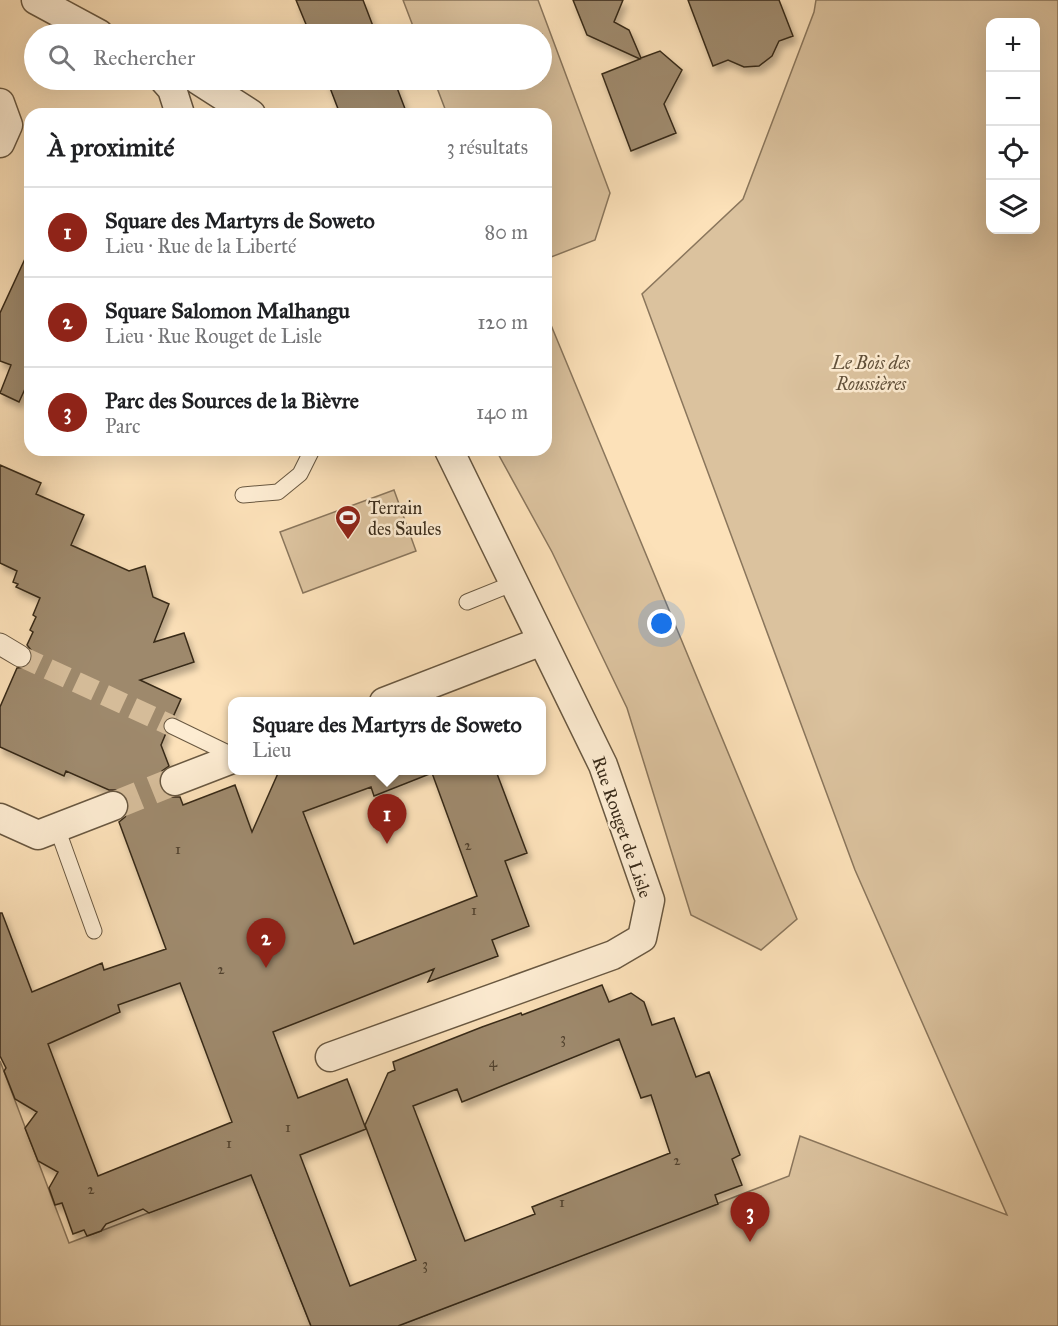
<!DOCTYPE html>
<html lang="fr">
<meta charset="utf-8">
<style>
body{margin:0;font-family:"IM FELL Great Primer",serif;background:#f6f6f6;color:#202124}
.controls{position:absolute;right:18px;top:18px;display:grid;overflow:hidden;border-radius:12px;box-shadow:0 6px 24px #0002}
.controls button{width:54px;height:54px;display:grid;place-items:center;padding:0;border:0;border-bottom:2px solid #e0e0e0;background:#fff;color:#202124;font:30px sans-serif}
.you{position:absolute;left:662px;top:624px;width:21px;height:21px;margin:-15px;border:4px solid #fff;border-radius:50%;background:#1a73e8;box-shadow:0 0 0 9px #1a73e833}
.badge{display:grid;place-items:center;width:39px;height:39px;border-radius:50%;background:#8f2418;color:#fff;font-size:20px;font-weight:700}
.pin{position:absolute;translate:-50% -50px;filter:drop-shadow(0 2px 3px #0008)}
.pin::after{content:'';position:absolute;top:32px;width:21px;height:18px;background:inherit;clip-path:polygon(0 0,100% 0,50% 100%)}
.popup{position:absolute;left:228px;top:697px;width:318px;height:78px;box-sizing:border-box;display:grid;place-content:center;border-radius:12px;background:#fff;filter:drop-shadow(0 2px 4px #0005);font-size:20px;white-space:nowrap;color:#757577}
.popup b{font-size:22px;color:#202124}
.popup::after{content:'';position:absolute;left:50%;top:100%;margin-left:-12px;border:12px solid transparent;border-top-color:#fff}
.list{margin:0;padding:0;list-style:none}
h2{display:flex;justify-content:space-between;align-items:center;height:78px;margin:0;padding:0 24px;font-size:26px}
h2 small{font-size:20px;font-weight:400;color:#757577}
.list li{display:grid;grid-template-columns:39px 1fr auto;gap:18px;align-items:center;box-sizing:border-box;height:90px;padding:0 24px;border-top:2px solid #e0e0e0}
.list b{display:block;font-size:22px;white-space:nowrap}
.list p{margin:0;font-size:20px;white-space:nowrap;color:#757577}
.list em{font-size:20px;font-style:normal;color:#757577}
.icon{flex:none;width:33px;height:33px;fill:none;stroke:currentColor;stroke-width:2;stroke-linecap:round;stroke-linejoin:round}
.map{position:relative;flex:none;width:1058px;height:1326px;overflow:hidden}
.search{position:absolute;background:#fff;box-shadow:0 6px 24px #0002;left:24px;top:24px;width:528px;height:66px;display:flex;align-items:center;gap:15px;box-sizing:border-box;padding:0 21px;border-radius:33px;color:#757577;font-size:22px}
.panel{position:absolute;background:#fff;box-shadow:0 6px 24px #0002;left:24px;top:108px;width:528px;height:348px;border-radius:18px}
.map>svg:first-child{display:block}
.green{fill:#dbc29e;stroke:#8a765c;stroke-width:1.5;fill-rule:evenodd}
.building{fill:#9e896c;stroke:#382a19;stroke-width:1.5;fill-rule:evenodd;filter:url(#shadow)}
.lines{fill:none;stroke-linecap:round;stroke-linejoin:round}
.pedestrian-tunnel{stroke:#d5bc99;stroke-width:21;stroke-dasharray:21 10;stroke-linecap:butt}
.minor-tunnel{stroke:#d5bc99;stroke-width:28;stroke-dasharray:28 14;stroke-linecap:butt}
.service-casing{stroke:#695841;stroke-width:17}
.pedestrian-casing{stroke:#695841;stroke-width:23}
.minor-casing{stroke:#695841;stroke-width:31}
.service{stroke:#fdecd2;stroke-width:15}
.pedestrian{stroke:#fdecd2;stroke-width:21}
.minor{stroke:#fdecd2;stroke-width:28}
.labels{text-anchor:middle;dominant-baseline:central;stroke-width:5;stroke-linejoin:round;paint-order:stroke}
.number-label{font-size:15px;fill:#52422e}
.park-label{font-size:18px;font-style:italic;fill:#61503a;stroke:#fdecd2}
.poi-label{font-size:18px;fill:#382a19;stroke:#fdecd2;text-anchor:start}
.street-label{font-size:18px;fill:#382a19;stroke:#fdecd2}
</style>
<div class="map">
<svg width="1058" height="1326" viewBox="0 0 1058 1326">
<defs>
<filter id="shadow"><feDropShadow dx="3.5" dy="6" stdDeviation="3" flood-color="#0004"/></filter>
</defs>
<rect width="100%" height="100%" fill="#fce1b9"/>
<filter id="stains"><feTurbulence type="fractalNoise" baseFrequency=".00333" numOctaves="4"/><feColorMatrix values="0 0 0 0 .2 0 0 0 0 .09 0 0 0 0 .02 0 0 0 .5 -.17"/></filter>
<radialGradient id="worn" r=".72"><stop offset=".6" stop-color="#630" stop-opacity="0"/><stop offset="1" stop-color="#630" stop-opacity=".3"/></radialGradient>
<path class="green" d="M403,0H538L610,193L595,240L546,259V114H447L434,80H542V34H416Z
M816,0H1058V1326H398L789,1176L800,1136L1007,1215L855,870L642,294L743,199L814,12ZM990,22H1036V230H990Z
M546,313L797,919L761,950L691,915L627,708L552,552L496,450H546Z
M394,490L416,551L303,593L280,532Z
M0,1061L69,1243L251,1174L311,1326H0Z"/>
<path class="building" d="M296,0H363L376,34H310Z
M573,0H623L614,22L629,30L641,58L660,51L682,70L664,104L676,133L631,151L602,74L640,59L587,35Z
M688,0H779L793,36L779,41L772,56L759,66L744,67L728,60L713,66Z
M327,80H394L407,114H340Z
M30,248V378L19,402L0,393L11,365L0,361V313Z
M0,465L41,483L36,494L84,515L71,545L129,571L145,566L153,597L169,604L154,642L184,633L194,662L140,680L181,699L173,717L166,718L162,726L166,733L161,745L169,766L162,771L159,779L160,787L165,794L172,797H180L183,805L235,785L252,832L279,771H496L527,853L505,861L529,926L492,940L498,956L428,982L434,969L273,1032L298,1098L347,1079L366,1129L300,1155L350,1286L416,1260L365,1125L388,1073L395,1070L393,1062L482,1027L521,1013L522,1015L602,985L609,1002L631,993L644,1002L652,1025L674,1018L696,1077L709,1072L740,1155L732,1159L742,1185L715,1195L718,1204L398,1326H311L251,1175L149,1213L143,1209L106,1224L101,1231L87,1236L84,1230L73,1234L62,1203L55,1205L49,1188L58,1172L38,1161L25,1128L37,1112L15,1099L4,1071L6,1068L0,1056V913H2L32,992L102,963L104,970L166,949L119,822L125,817L129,809V801L124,794L116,790H109L66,771L64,776L0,747V707L17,668L26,667L31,662V650L27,645L33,632L30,630L36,617L33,615L40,598L16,587L18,584L13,582L17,571L0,563ZM432,773L477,896L354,944L303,812L371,787L374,796ZM180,983L232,1122L98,1176L48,1044L120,1012L118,1005ZM619,1039L641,1098L651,1095L670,1153L532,1207L535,1214L465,1241L413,1106L457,1089L462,1102Z"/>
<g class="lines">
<path class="pedestrian-tunnel" d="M20,656L172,726"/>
<path class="minor-tunnel" d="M113,806L175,781"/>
<defs>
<path id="service" d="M243,495L278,492L300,474L312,450
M467,602L514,583
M172,726L232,755
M57,828L94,931"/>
<path id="pedestrian" d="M0,644L20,656"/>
<path id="minor" d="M36,0L99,34
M164,80L172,89L180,114
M198,80L251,114
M0,103L8,125L0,143
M384,702L542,641
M175,781L232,759
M0,818L38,835L113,806
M330,1057L613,955L642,938L650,900L603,765L449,450"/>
</defs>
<use href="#service" class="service-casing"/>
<use href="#pedestrian" class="pedestrian-casing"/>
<use href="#minor" class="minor-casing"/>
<use href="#service" class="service"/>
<use href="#pedestrian" class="pedestrian"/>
<use href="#minor" class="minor"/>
</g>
<defs>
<symbol id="stadium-pin" viewBox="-11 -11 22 30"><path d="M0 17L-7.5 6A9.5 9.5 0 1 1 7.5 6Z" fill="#8f2418" stroke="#fdecd2"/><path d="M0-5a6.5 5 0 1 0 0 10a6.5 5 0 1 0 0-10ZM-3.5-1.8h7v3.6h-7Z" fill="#fff"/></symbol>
</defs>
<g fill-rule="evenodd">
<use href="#stadium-pin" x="333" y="503" width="30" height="40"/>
</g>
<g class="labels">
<g class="number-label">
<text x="468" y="845">2</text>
<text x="178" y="849">1</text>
<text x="474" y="910">1</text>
<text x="221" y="969">2</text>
<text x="563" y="1038">3</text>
<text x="493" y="1062">4</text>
<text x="288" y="1127">1</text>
<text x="229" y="1143">1</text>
<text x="677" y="1160">2</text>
<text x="91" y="1189">2</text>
<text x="562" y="1202">1</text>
<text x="425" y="1264">3</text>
</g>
<g class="park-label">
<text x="871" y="363">Le Bois des<tspan x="871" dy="21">Roussières</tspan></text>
</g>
<g class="poi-label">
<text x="368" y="508">Terrain<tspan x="368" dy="21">des Saules</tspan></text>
</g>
<g class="street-label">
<text transform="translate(622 827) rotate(71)">Rue Rouget de Lisle</text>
</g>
</g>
<rect width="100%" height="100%" filter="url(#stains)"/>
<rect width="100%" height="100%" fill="url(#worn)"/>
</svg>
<div class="controls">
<button>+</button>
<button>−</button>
<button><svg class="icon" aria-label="locate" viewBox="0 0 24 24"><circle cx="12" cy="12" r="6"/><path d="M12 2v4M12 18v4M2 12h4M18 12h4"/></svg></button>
<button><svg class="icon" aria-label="layers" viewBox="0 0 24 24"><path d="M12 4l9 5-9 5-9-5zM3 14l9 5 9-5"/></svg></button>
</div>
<div class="you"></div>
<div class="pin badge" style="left:387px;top:844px">1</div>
<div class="popup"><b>Square des Martyrs de Soweto</b>Lieu</div>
<div class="pin badge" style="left:266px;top:968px">2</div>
<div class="pin badge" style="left:750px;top:1242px">3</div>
<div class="search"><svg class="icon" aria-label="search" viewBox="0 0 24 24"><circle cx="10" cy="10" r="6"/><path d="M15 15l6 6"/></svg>Rechercher</div>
<section class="panel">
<h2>À proximité<small>3 résultats</small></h2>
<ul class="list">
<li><span class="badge">1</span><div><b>Square des Martyrs de Soweto</b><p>Lieu · Rue de la Liberté</p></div><em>80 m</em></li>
<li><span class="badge">2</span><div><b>Square Salomon Malhangu</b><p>Lieu · Rue Rouget de Lisle</p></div><em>120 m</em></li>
<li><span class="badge">3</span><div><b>Parc des Sources de la Bièvre</b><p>Parc</p></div><em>140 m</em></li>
</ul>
</section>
</div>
